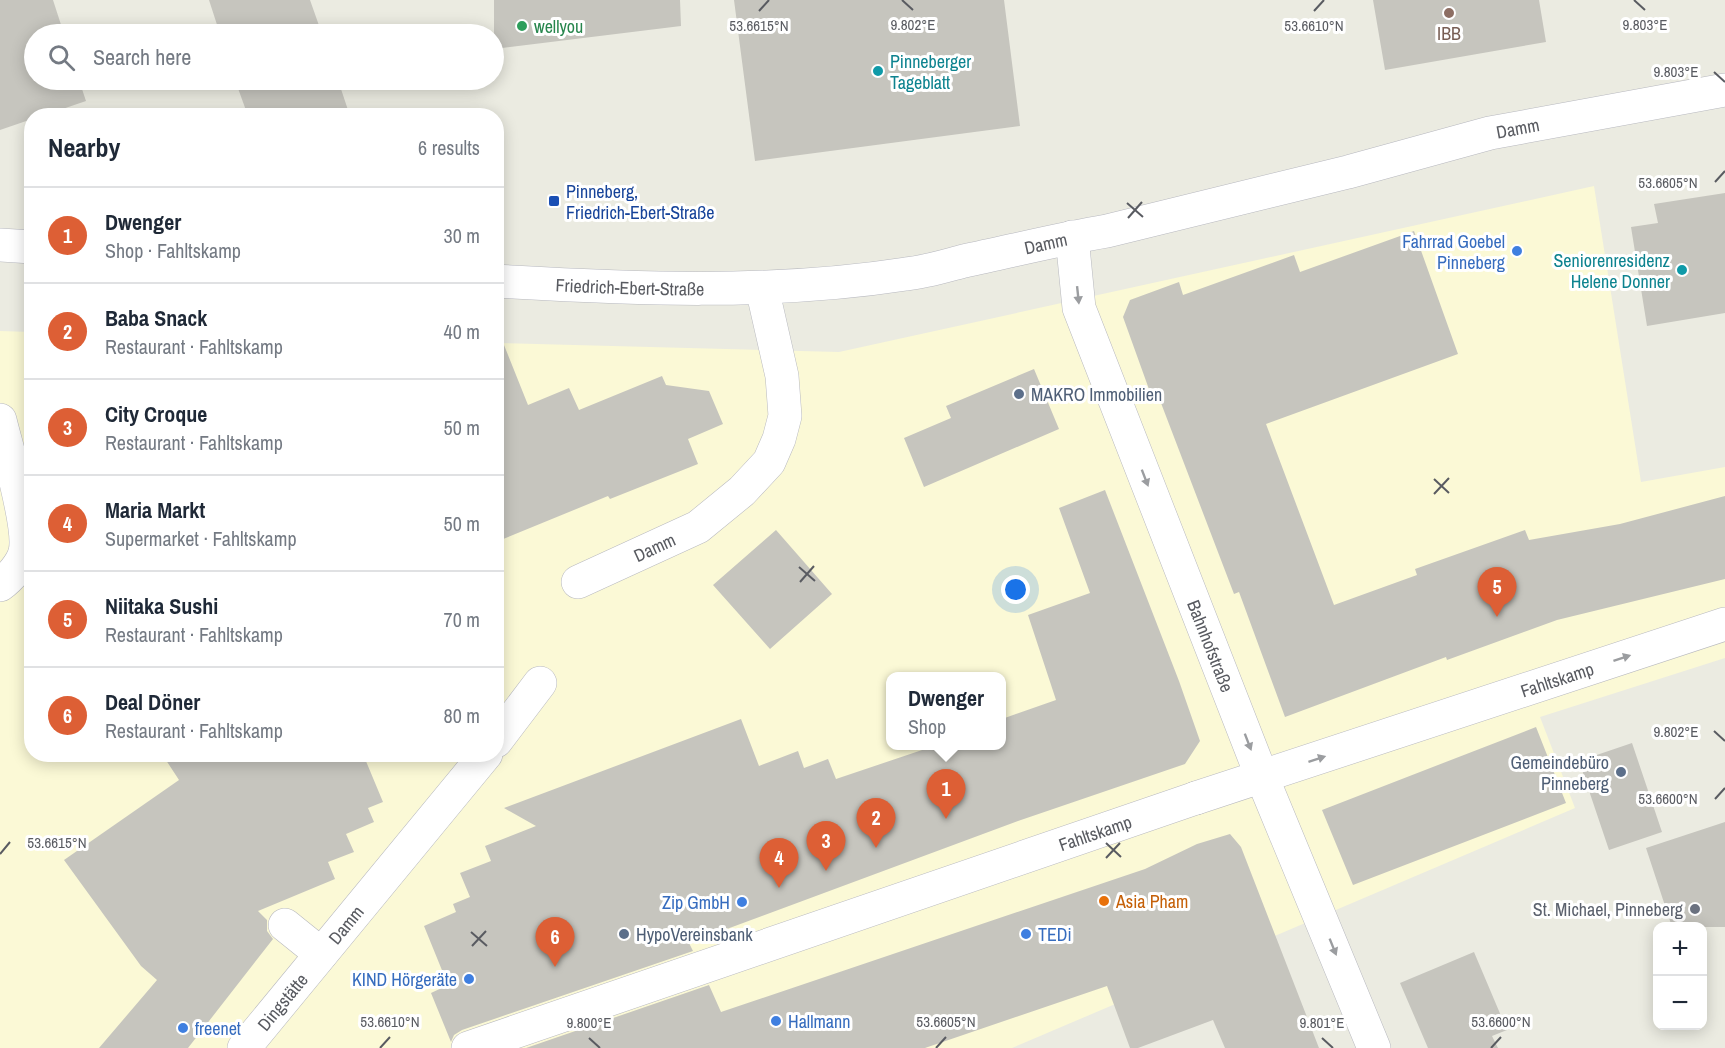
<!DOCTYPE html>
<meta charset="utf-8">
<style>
body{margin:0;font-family:"Archivo Narrow",sans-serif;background:#f2f2f3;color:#1f2937}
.controls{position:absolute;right:18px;bottom:18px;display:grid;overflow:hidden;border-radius:12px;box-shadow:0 3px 15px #0003}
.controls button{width:54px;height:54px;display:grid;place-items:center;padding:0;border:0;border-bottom:2px solid #e0e1e3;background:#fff;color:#1f2937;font:30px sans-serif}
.you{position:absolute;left:1016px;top:590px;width:21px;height:21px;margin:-15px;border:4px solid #fff;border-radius:50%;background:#1a73e8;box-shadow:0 0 0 9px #1a73e833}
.badge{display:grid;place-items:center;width:39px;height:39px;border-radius:50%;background:#dd5f35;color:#fff;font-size:20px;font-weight:700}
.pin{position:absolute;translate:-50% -50px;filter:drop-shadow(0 2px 3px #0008)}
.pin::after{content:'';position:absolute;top:32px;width:21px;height:18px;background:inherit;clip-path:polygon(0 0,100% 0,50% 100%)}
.popup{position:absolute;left:886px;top:672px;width:120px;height:78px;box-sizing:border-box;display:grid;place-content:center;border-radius:12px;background:#fff;filter:drop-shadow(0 2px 4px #0005);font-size:20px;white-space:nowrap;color:#747a83}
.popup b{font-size:22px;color:#1f2937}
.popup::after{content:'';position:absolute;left:50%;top:100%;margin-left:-12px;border:12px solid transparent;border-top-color:#fff}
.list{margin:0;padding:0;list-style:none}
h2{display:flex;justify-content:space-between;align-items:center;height:78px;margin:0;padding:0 24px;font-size:26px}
h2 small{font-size:20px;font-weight:400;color:#747a83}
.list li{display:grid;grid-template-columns:39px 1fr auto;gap:18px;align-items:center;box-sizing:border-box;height:96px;padding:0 24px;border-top:2px solid #e0e1e3}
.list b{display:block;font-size:22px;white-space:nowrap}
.list p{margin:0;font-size:20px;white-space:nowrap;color:#747a83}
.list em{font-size:20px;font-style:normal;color:#747a83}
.icon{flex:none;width:33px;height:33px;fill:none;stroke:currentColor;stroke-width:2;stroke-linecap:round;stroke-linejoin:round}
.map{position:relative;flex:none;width:1725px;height:1048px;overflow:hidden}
.search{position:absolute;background:#fff;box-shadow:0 3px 15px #0003;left:24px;top:24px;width:480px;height:66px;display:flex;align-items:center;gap:15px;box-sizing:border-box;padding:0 21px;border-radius:33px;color:#747a83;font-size:22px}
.panel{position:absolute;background:#fff;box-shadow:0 3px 15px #0003;left:24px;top:108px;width:480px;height:654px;border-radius:24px}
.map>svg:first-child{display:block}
.commercial{fill:#fbf9d6;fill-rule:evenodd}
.building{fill:#c6c5be}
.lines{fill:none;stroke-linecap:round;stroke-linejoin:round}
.pedestrian-casing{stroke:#b8b9bf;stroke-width:34}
.minor-casing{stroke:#b8b9bf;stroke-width:34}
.secondary-casing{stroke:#b7b8bf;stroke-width:34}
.pedestrian{stroke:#fff;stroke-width:33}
.minor{stroke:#fff;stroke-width:33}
.secondary{stroke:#fff;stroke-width:33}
.oneway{fill:#9b9da0}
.ticks{fill:none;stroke:#595b61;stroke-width:2}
.education-dot{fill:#8d6e63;stroke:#fff;stroke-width:2}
.leisure-dot{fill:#2e9e5b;stroke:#fff;stroke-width:2}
.culture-dot{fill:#0f9aa8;stroke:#fff;stroke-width:2}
.transit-dot{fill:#1a4fb4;stroke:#fff;stroke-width:2}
.shop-dot{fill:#3f7fe0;stroke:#fff;stroke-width:2}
.service-dot{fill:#5c6f8a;stroke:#fff;stroke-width:2}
.food-dot{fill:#e8710a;stroke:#fff;stroke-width:2}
.worship-dot{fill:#6b7280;stroke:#fff;stroke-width:2}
.labels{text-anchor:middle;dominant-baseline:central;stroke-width:6;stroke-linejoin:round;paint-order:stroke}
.leisure-label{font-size:18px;fill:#27864d;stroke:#fff;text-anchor:start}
.education-label{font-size:18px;fill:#785e54;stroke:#fff}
.culture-label{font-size:18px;fill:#0d838f;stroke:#fff;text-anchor:start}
.street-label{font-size:18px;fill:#595b61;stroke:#fff}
.transit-label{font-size:18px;fill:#164399;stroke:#fff;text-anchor:start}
.shop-label{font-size:18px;fill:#366cbe;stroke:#fff;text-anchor:end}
.service-label{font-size:18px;fill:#4e5e75;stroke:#fff;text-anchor:start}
.food-label{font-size:18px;fill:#c56008;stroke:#fff;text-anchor:start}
.worship-label{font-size:18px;fill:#5b616d;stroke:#fff;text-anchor:end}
.ticks-label{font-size:15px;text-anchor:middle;fill:#595b61;stroke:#fff;stroke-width:6;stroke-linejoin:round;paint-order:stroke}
</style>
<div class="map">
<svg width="1725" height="1048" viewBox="0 0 1725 1048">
<rect width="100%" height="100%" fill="#ebebe1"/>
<path class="commercial" d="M1594,186L1641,482L1725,467V658L1540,717L1575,808L1012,1048H0V331L31,332L32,754H496L497,343L839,352ZM890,676H1002V746H890Z"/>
<path class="building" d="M0,0H53L64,34H34V80H79L86,101L42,116H32V119L0,130Z
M209,0H310L322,34H220Z
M494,0H680L681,26L494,49Z
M734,0H1004L1020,126L755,161Z
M1373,0H1539L1546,42L1385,70Z
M235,80H338L350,116H248Z
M1725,193V313L1647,326L1631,227L1658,223L1654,204Z
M1414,231L1458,354L1266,424L1334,605L1417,575L1415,569L1525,530L1529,540L1620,524L1725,496V579L1557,620L1447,660L1446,657L1285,717L1239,592L1234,594L1156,390L1150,392L1123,317L1130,300L1179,282L1183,295L1294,255L1300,272Z
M496,330H498L528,405L569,388L579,410L662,376L666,385L709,391L723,424L688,439L698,464L610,499L608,496L496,542Z
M1034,369L1059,429L924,487L904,438L951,418L946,406Z
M1105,490L1179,681L1200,741L1185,764L1018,821L689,943L693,951L462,1030L454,1035L451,1042L431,993L448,985L424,926L456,912L453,904L470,897L460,873L491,861L485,846L536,826L504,808L741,719L759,766L798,751L804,768L828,759L836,779L934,746H1002V719L1056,700L1028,615L1090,593L1059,508Z
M776,530L832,594L770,649L713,585Z
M1536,727L1566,803L1353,885L1322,810Z
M1632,743L1662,832L1609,850L1579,761Z
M162,754H363L383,802L368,808L374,822L346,834L354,852L328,862L335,879L258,911L267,920V931L273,939L188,1048H99L157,980L141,966L64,860L179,780Z
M1725,822V927H1672L1646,848Z
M1230,834L1241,847L1319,1048H1225L1213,1020L1138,1048H1130L1107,986L925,1048H526L709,985L721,1012L1145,869L1197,844Z
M1474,952L1507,1030L1492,1036L1498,1048H1428L1400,983Z"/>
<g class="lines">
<defs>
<g id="pedestrian">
<path d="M496,741L540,683"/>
<path d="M285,925L321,954"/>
<path id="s1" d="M244,1048L486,754"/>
<path id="s2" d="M468,1048L1196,798"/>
</g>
<g id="minor">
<path id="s3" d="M1072,237L1079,308L1262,777L1374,1048"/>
<path d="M0,420C7,449 31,527 25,552C22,564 10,578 0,585"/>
<path id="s4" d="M578,582L698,527L742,491L769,462L779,439L785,416L782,376L762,288"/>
<path id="s5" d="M1196,798L1725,624"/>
</g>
<g id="secondary">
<path d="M0,245L32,247"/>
<path id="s6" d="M496,281C633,289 770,295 906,274C926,272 945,266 964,261C1012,251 1059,239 1107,231L1348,172L1490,133L1725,90"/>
</g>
</defs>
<use href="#pedestrian" class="pedestrian-casing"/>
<use href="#minor" class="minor-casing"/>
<use href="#secondary" class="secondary-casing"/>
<use href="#pedestrian" class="pedestrian"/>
<use href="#minor" class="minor"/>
<use href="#secondary" class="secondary"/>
</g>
<defs><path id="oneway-solid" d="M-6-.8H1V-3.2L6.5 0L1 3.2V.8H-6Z" transform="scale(1.5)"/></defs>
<g class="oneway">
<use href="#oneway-solid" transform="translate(1078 295) rotate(84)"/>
<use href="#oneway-solid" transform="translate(1145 478) rotate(69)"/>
<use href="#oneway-solid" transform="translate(1622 658) rotate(-18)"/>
<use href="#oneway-solid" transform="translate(1248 742) rotate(69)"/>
<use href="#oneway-solid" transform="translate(1317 759) rotate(-18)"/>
<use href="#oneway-solid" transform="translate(1333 947) rotate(68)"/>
</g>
<path class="ticks" d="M902,0L913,10M1634,0L1645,10M759,11L769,0M1314,11L1324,0M1714,72L1725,82M1715,182L1725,171M1127,203L1143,217M1128,218L1142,202M1434,479L1449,493M1434,494L1449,478M799,567L815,581M800,582L814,566M1714,731L1725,741M1715,799L1725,788M1106,843L1121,857M0,854L10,842M1106,858L1120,843M471,932L487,946M472,946L486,931M589,1038L600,1048M1322,1038L1333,1048M380,1048L390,1037M936,1048L946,1037M1491,1048L1501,1037"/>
<circle class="education-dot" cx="1449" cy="13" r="6"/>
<circle class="leisure-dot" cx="522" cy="26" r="6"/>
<g class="culture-dot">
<circle cx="878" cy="71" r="6"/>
<circle cx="1682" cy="270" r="6"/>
</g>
<rect class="transit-dot" x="548" y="195" width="12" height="12" rx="3"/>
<g class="shop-dot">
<circle cx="1517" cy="251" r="6"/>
<circle cx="742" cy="902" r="6"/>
<circle cx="1026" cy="934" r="6"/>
<circle cx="469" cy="979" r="6"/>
<circle cx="776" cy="1021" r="6"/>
<circle cx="183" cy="1028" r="6"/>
</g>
<g class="service-dot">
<circle cx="1019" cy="394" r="6"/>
<circle cx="1621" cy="772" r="6"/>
<circle cx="624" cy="934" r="6"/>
</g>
<circle class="food-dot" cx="1104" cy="901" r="6"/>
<circle class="worship-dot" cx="1695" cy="909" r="6"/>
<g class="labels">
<g class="leisure-label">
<text x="534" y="26">wellyou</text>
</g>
<g class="education-label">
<text x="1449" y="33">IBB</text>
</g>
<g class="culture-label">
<text x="890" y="61">Pinneberger<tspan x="890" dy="21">Tageblatt</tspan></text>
<text x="1670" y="260" text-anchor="end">Seniorenresidenz<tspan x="1670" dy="21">Helene Donner</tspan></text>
</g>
<g class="street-label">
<text stroke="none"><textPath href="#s6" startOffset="1040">Damm</textPath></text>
<text stroke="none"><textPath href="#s6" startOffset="554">Damm</textPath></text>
<text stroke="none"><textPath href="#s6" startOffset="134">Friedrich-Ebert-Straße</textPath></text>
<text stroke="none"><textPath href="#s4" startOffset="84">Damm</textPath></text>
<text stroke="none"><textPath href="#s3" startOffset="434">Bahnhofstraße</textPath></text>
<text stroke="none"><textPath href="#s5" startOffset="380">Fahltskamp</textPath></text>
<text stroke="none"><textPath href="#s2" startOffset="663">Fahltskamp</textPath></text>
<text stroke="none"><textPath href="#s1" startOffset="160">Damm</textPath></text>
<text stroke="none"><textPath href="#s1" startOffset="60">Dingstätte</textPath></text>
</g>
<g class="transit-label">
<text x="566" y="191">Pinneberg,<tspan x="566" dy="21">Friedrich-Ebert-Straße</tspan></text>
</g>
<g class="shop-label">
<text x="1505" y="241">Fahrrad Goebel<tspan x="1505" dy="21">Pinneberg</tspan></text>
<text x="730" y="902">Zip GmbH</text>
<text x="1038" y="934" text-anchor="start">TEDi</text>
<text x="457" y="979">KIND Hörgeräte</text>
<text x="788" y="1021" text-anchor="start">Hallmann</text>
<text x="195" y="1028" text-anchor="start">freenet</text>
</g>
<g class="service-label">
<text x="1031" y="394">MAKRO Immobilien</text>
<text x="1609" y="762" text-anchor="end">Gemeindebüro<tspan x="1609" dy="21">Pinneberg</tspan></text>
<text x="636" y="934">HypoVereinsbank</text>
</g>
<g class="food-label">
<text x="1116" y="901">Asia Pham</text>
</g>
<g class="worship-label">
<text x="1683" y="909">St. Michael, Pinneberg</text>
</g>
</g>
<g class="ticks-label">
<text x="913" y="30">9.802°E</text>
<text x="1645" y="30">9.803°E</text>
<text x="759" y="31">53.6615°N</text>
<text x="1314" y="31">53.6610°N</text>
<text x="1676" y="77">9.803°E</text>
<text x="1668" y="188">53.6605°N</text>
<text x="1676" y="737">9.802°E</text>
<text x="1668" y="804">53.6600°N</text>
<text x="57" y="848">53.6615°N</text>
<text x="390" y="1027">53.6610°N</text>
<text x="946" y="1027">53.6605°N</text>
<text x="1501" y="1027">53.6600°N</text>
<text x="589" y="1028">9.800°E</text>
<text x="1322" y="1028">9.801°E</text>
</g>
</svg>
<div class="controls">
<button>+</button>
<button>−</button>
</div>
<div class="you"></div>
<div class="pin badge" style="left:946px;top:819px">1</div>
<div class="popup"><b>Dwenger</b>Shop</div>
<div class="pin badge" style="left:876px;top:848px">2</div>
<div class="pin badge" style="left:826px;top:871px">3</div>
<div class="pin badge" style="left:779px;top:888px">4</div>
<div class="pin badge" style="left:1497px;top:617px">5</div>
<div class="pin badge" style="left:555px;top:967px">6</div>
<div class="search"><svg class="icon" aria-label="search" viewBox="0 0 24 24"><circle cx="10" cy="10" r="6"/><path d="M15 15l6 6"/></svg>Search here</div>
<section class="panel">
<h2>Nearby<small>6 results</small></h2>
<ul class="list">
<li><span class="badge">1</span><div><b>Dwenger</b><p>Shop · Fahltskamp</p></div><em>30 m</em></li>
<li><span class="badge">2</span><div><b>Baba Snack</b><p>Restaurant · Fahltskamp</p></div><em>40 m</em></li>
<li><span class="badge">3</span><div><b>City Croque</b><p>Restaurant · Fahltskamp</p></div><em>50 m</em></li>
<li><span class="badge">4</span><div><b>Maria Markt</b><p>Supermarket · Fahltskamp</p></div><em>50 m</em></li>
<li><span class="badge">5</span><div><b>Niitaka Sushi</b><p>Restaurant · Fahltskamp</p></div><em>70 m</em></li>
<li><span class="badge">6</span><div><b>Deal Döner</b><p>Restaurant · Fahltskamp</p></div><em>80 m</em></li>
</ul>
</section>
</div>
